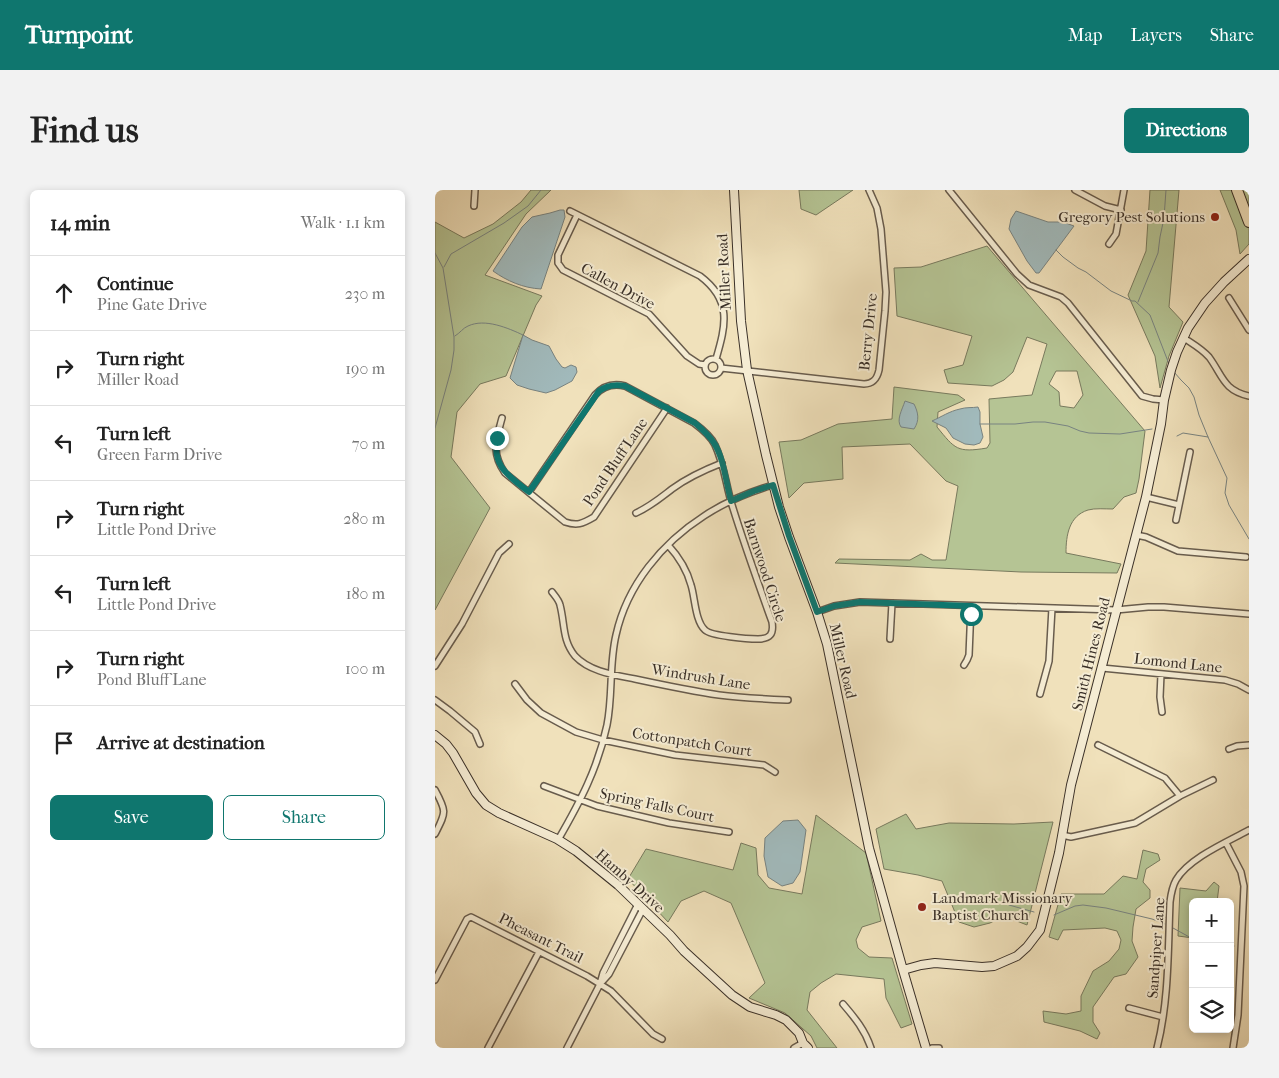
<!DOCTYPE html>
<meta charset="utf-8">
<style>
body{margin:0;font-family:"IM FELL French Canon",serif;background:#f2f2f2;color:#222}
.controls{position:absolute;right:15px;bottom:15px;display:grid;overflow:hidden;border-radius:8px;box-shadow:0 2px 8px #0003}
.controls button{width:45px;height:45px;display:grid;place-items:center;padding:0;border:0;border-bottom:1px solid #e0e0e0;background:#fff;color:#222;font:25px sans-serif}
.stop{position:absolute;width:15px;height:15px;margin:-11px;border:4px solid #0f766e;border-radius:50%;background:#fff}
.stop.end{background:#0f766e;border-color:#fff;box-shadow:0 1px 5px #0008}
.list{margin:0;padding:0;list-style:none}
h2{display:flex;justify-content:space-between;align-items:center;height:65px;margin:0;padding:0 20px;font-size:21px}
h2 small{font-size:16px;font-weight:400;color:#767676}
.list li{display:grid;grid-template-columns:32px 1fr auto;gap:15px;align-items:center;box-sizing:border-box;height:75px;padding:0 20px;border-top:1px solid #e0e0e0}
.list b{display:block;font-size:19px;white-space:nowrap}
.list p{margin:0;font-size:16px;white-space:nowrap;color:#767676}
.list em{font-size:16px;font-style:normal;color:#767676}
.actions{display:flex;gap:10px;padding:15px 20px}
.actions a{flex:1;padding:11px 0;border:1px solid #0f766e;border-radius:8px;text-align:center;font-size:18px;color:#0f766e}
.actions .main{background:#0f766e;color:#fff}
.icon{flex:none;width:28px;height:28px;fill:none;stroke:currentColor;stroke-width:2;stroke-linecap:round;stroke-linejoin:round}
.map{position:relative;flex:none;width:814px;height:858px;overflow:hidden;border-radius:8px}
header{display:flex;align-items:center;gap:30px;box-sizing:border-box;height:70px;padding:0 25px;background:#0f766e;color:#fff}
header strong{font-size:24px}
nav{display:flex;gap:28px;margin-inline-start:auto;font-size:18px}
.intro{display:flex;align-items:center;justify-content:space-between;box-sizing:border-box;height:120px;padding:0 30px}
h1{margin:0;font-size:35px}
.button{padding:12px 22px;border-radius:8px;background:#0f766e;color:#fff;font-size:18px;font-weight:700}
main{display:flex;gap:30px;padding:0 30px}
aside{flex:1;background:#fff;border-radius:8px;box-shadow:0 2px 8px #0003}
.map>svg:first-child{display:block}
.green{fill:#b5c494;stroke:#787a5e;fill-rule:evenodd}
.water{fill:#a1babc;stroke:#788381}
.lines{fill:none;stroke-linecap:round;stroke-linejoin:round}
.stream{stroke:#788381;stroke-width:1}
.street-casing{stroke:#685c4d;stroke-width:8}
.secondary-casing{stroke:#3a3028;stroke-width:10}
.highway-casing{stroke:#3a3028;stroke-width:12}
.street{stroke:#f5ecd3;stroke-width:5}
.secondary{stroke:#f5ecd3;stroke-width:8}
.highway{stroke:#f0e1bb;stroke-width:10}
.route{stroke:#0f766e;stroke-width:6}
.poi-dot{fill:#8f2418;stroke:#f5ecd3;stroke-width:2}
.labels{text-anchor:middle;dominant-baseline:central;stroke-width:4;stroke-linejoin:round;paint-order:stroke}
.poi-label{font-size:15px;fill:#3a3028;stroke:#f5ecd3;text-anchor:end}
.street-label{font-size:15px;fill:#3a3028;stroke:#f5ecd3}
</style>
<header>
<strong>Turnpoint</strong>
<nav><a>Map</a><a>Layers</a><a>Share</a></nav>
</header>
<div class="intro"><h1>Find us</h1><a class="button">Directions</a></div>
<main>
<aside>
<h2>14 min<small>Walk · 1.1 km</small></h2>
<ul class="list">
<li><svg class="icon" aria-label="ahead" viewBox="0 0 24 24"><path d="M12 20V5M6 11l6-6 6 6"/></svg><div><b>Continue</b><p>Pine Gate Drive</p></div><em>230 m</em></li>
<li><svg class="icon" aria-label="right" viewBox="0 0 24 24"><path d="M7 20v-9h11M14 6l5 5-5 5"/></svg><div><b>Turn right</b><p>Miller Road</p></div><em>190 m</em></li>
<li><svg class="icon" aria-label="left" viewBox="0 0 24 24"><path d="M17 20v-9H6M10 6l-5 5 5 5"/></svg><div><b>Turn left</b><p>Green Farm Drive</p></div><em>70 m</em></li>
<li><svg class="icon" aria-label="right" viewBox="0 0 24 24"><path d="M7 20v-9h11M14 6l5 5-5 5"/></svg><div><b>Turn right</b><p>Little Pond Drive</p></div><em>280 m</em></li>
<li><svg class="icon" aria-label="left" viewBox="0 0 24 24"><path d="M17 20v-9H6M10 6l-5 5 5 5"/></svg><div><b>Turn left</b><p>Little Pond Drive</p></div><em>180 m</em></li>
<li><svg class="icon" aria-label="right" viewBox="0 0 24 24"><path d="M7 20v-9h11M14 6l5 5-5 5"/></svg><div><b>Turn right</b><p>Pond Bluff Lane</p></div><em>100 m</em></li>
<li><svg class="icon" aria-label="arrive" viewBox="0 0 24 24"><path d="M6 21V4h12l-3 4 3 4H6"/></svg><div><b>Arrive at destination</b></div></li>
</ul>
<div class="actions"><a class="main">Save</a><a>Share</a></div>
</aside>
<div class="map">
<svg width="814" height="858" viewBox="0 0 814 858">
<rect width="100%" height="100%" fill="#f0e1bb"/>
<filter id="stains"><feTurbulence type="fractalNoise" baseFrequency=".004" numOctaves="4"/><feColorMatrix values="0 0 0 0 .2 0 0 0 0 .09 0 0 0 0 .02 0 0 0 .5 -.17"/></filter>
<radialGradient id="worn" r=".72"><stop offset=".6" stop-color="#630" stop-opacity="0"/><stop offset="1" stop-color="#630" stop-opacity=".3"/></radialGradient>
<path class="green" d="M96,0H116L91,24L50,85L107,106L101,115L71,186L45,194L22,222L16,267L55,318L0,420V32L29,48L58,34L86,12Z
M364,0H418L381,25L366,19Z
M715,0H744L734,117L748,132L734,166L725,198L720,166L693,105L711,61Z
M785,0H814V54L805,64L801,40Z
M552,56L710,241L704,289L701,303L689,307L678,319C670,319 660,318 653,320C634,326 631,345 631,363L686,374L682,383L586,382L400,373L404,369L475,370L486,364L497,370H511L523,296L511,291L475,254L407,257L408,289L369,293L354,308L344,252L366,250L403,234L457,229L459,197L523,205L530,210L503,222L502,237C520,259 522,263 552,258L555,253L554,209L597,205L612,154L592,147L578,182L569,190L557,196L513,193L509,180L528,175L537,146L462,126L459,78L486,77ZM621,181H642L648,205L639,218L625,216L624,202L614,194Z
M471,624L481,639L514,633L579,634L618,632L592,735L569,726L555,733L539,737L524,732L507,691L483,685L449,679L441,639Z
M381,625L431,663L446,731L427,737L421,750L423,758L434,767L457,768L477,834L466,838L451,808L449,789L401,784L386,793L375,802L372,820L402,858H382L376,846L350,823L314,808L330,793L296,713L269,701L246,711L233,732L193,689L211,659L298,680L306,653L321,658L323,685L334,698L367,704Z
M708,660L723,664L725,670L711,679L708,692L715,700V708L701,719L698,737L697,751L703,767L691,784L679,787L658,817V832L665,843L662,849L645,841L609,832L608,821L631,824L646,821V806L658,781L674,771L684,759L686,750L682,741L670,738L628,740L623,750L614,747L626,704H669L688,686L702,689Z
M779,692L784,696L782,712H758V748L743,746L745,698L771,701Z"/>
<path class="water" d="M125,20H129L130,27L106,99C88,98 72,91 58,81L87,37L97,27L115,23Z
M581,21L613,32H628L639,36L604,83H601L592,71L574,39L576,29Z
M88,145L97,150L114,156L121,169L127,177L130,178L136,175L141,177L142,182L137,191L120,200L111,203L94,199L82,195L75,188Z
M470,211L479,214C483,222 485,230 479,239L466,237C461,230 467,220 470,211Z
M543,217L545,222V234L548,247L545,253L539,255L530,254L518,248L511,238L497,231C506,227 515,221 525,219C531,217 537,218 543,217Z
M363,630L371,640L365,682L358,693L347,696L333,687L329,666L330,648L348,631Z"/>
<g class="lines">
<path class="stream" d="M621,60L628,67L643,78L651,82L676,101L697,111H700L715,125L734,174
M0,63L8,78L19,147V160L16,180L0,238
M9,77L16,64L69,33L93,16L106,0
M703,112L723,63L725,47L729,28L731,0
M20,146C25,143 28,138 33,136C50,128 73,138 88,145
M739,182L746,190L754,198L759,207L764,225L773,247L792,288L790,303L794,315L814,349
M545,234H580L598,232H610L633,236L645,241L654,243L685,244L717,239
M742,246L748,243L773,247
M574,715L599,722
M619,725L640,716L648,715L671,718L717,729L730,734
M738,738L758,749
M795,756H799"/>
<defs>
<path id="street" d="M514,0L582,84L594,95L626,107L633,113L707,206L718,209L729,210
M640,0L670,16L686,20
M39,16L40,0
M135,21L265,86C297,110 291,135 281,169
M142,25L123,65V73L128,80L214,124L252,166L264,174L270,175
M674,54L681,44L689,0
M794,108L814,140
M749,148C758,154 767,159 774,167C788,186 788,200 814,206
M270 177a8 8 0 1 1 16 0a8 8 0 1 1-16 0Z
M286,178L429,194C438,194 442,189 444,180L450,121L451,102L446,39L442,18L434,0
M67,228C61,250 56,263 70,283L130,332C142,336 147,334 159,327L232,218
M94,302L160,205C168,196 178,193 190,196L259,233C267,239 276,246 280,255C289,274 291,295 297,315C309,354 323,393 337,432C339,444 335,449 323,449C313,449 276,446 270,440C260,431 260,407 256,395C252,380 244,367 233,355
M711,307L744,315
M201,323C216,316 224,309 237,299C252,288 269,280 287,273
M741,330L755,262
M701,345L711,347L743,361L811,367
M117,402C120,406 124,410 125,415C130,434 127,450 140,466C155,482 180,485 200,489C228,495 256,501 284,505C306,508 330,509 353,510
M382,422L399,416L425,412L681,420L713,417H729L814,424
M455,449L457,413
M529,475L532,470L534,465L536,416
M0,476L27,434L64,363L74,354
M667,478L790,490L803,494L814,500
M726,484L725,507L727,522
M80,494L92,510L106,523L141,542L168,550L240,565L329,575L340,582
M605,504L614,471L617,418
M0,510L15,521L40,542L45,554
M663,555L730,588L745,606
M794,559L802,556L814,555
M109,596L162,616L234,633L294,642
M0,600C12,622 11,622 0,644
M627,645L636,647L700,633L745,606L778,590
M123,650C145,612 163,578 172,535C178,505 174,474 181,445C192,395 227,353 269,326C290,312 314,302 338,295
M791,653L806,682L809,696L803,825L798,858
M0,790L32,729L36,727L152,786L176,801L218,844L227,849
M165,794L174,784L208,719
M408,814C420,828 430,840 436,858
M694,818L728,827
M53,858L104,762
M132,858L165,794L168,783L203,714
M359,858L368,853
M497,858H504
M722,858C734,811 733,761 735,712C736,704 737,697 741,690C754,668 792,652 814,640"/>
<path id="secondary" d="M299,0L306,131L312,180L331,265L344,317L354,347L382,422L392,454L434,658L468,780L491,858
M0,545L11,554L18,563L41,603L51,615L64,623L122,649L141,661L183,695L235,745L249,761L297,805L315,817L341,825L351,830L364,843L368,853L373,858
M468,780L486,775L500,773L547,777L559,776L582,766L592,757L605,740L624,663L636,595L711,307L726,234L729,210L736,180L742,162L753,138L770,113L789,92L814,69"/>
<path id="highway" d="M802,0L814,32"/>
</defs>
<use href="#street" class="street-casing"/>
<use href="#secondary" class="secondary-casing"/>
<use href="#highway" class="highway-casing"/>
<use href="#street" class="street"/>
<use href="#secondary" class="secondary"/>
<use href="#highway" class="highway"/>
</g>
<g class="lines">
<path class="route" d="M62,248C57,277 74,286 94,302L164,201C172,195 180,194 190,196L260,233C267,239 274,245 279,253C289,268 291,293 296,311L319,301L338,295L354,346L382,422L399,416L425,412L536,416V424"/>
</g>
<g class="poi-dot">
<circle cx="780" cy="27" r="5"/>
<circle cx="487" cy="717" r="5"/>
</g>
<g class="labels">
<g class="poi-label">
<text x="770" y="27">Gregory Pest Solutions</text>
<text x="497" y="708" text-anchor="start">Landmark Missionary<tspan x="497" dy="17">Baptist Church</tspan></text>
</g>
<g class="street-label">
<text transform="translate(289 82) rotate(-93)">Miller Road</text>
<text transform="translate(183 96) rotate(28)">Callen Drive</text>
<text transform="translate(433 142) rotate(-84)">Berry Drive</text>
<text transform="translate(180 272) rotate(-56)">Pond Bluff Lane</text>
<text transform="translate(330 380) rotate(72)">Barnwood Circle</text>
<text transform="translate(656 464) rotate(-76)">Smith Hines Road</text>
<text transform="translate(408 471) rotate(77)">Miller Road</text>
<text transform="translate(743 473) rotate(6)">Lomond Lane</text>
<text transform="translate(266 487) rotate(9)">Windrush Lane</text>
<text transform="translate(257 552) rotate(9)">Cottonpatch Court</text>
<text transform="translate(222 615) rotate(12)">Spring Falls Court</text>
<text transform="translate(195 691) rotate(42)">Hamby Drive</text>
<text transform="translate(106 748) rotate(27)">Pheasant Trail</text>
<text transform="translate(721 758) rotate(-86)">Sandpiper Lane</text>
</g>
</g>
<rect width="100%" height="100%" filter="url(#stains)"/>
<rect width="100%" height="100%" fill="url(#worn)"/>
</svg>
<div class="controls">
<button>+</button>
<button>−</button>
<button><svg class="icon" aria-label="layers" viewBox="0 0 24 24"><path d="M12 4l9 5-9 5-9-5zM3 14l9 5 9-5"/></svg></button>
</div>
<div class="stop" style="left:536px;top:424px"></div>
<div class="stop end" style="left:62px;top:248px"></div>
</div>
</main>
